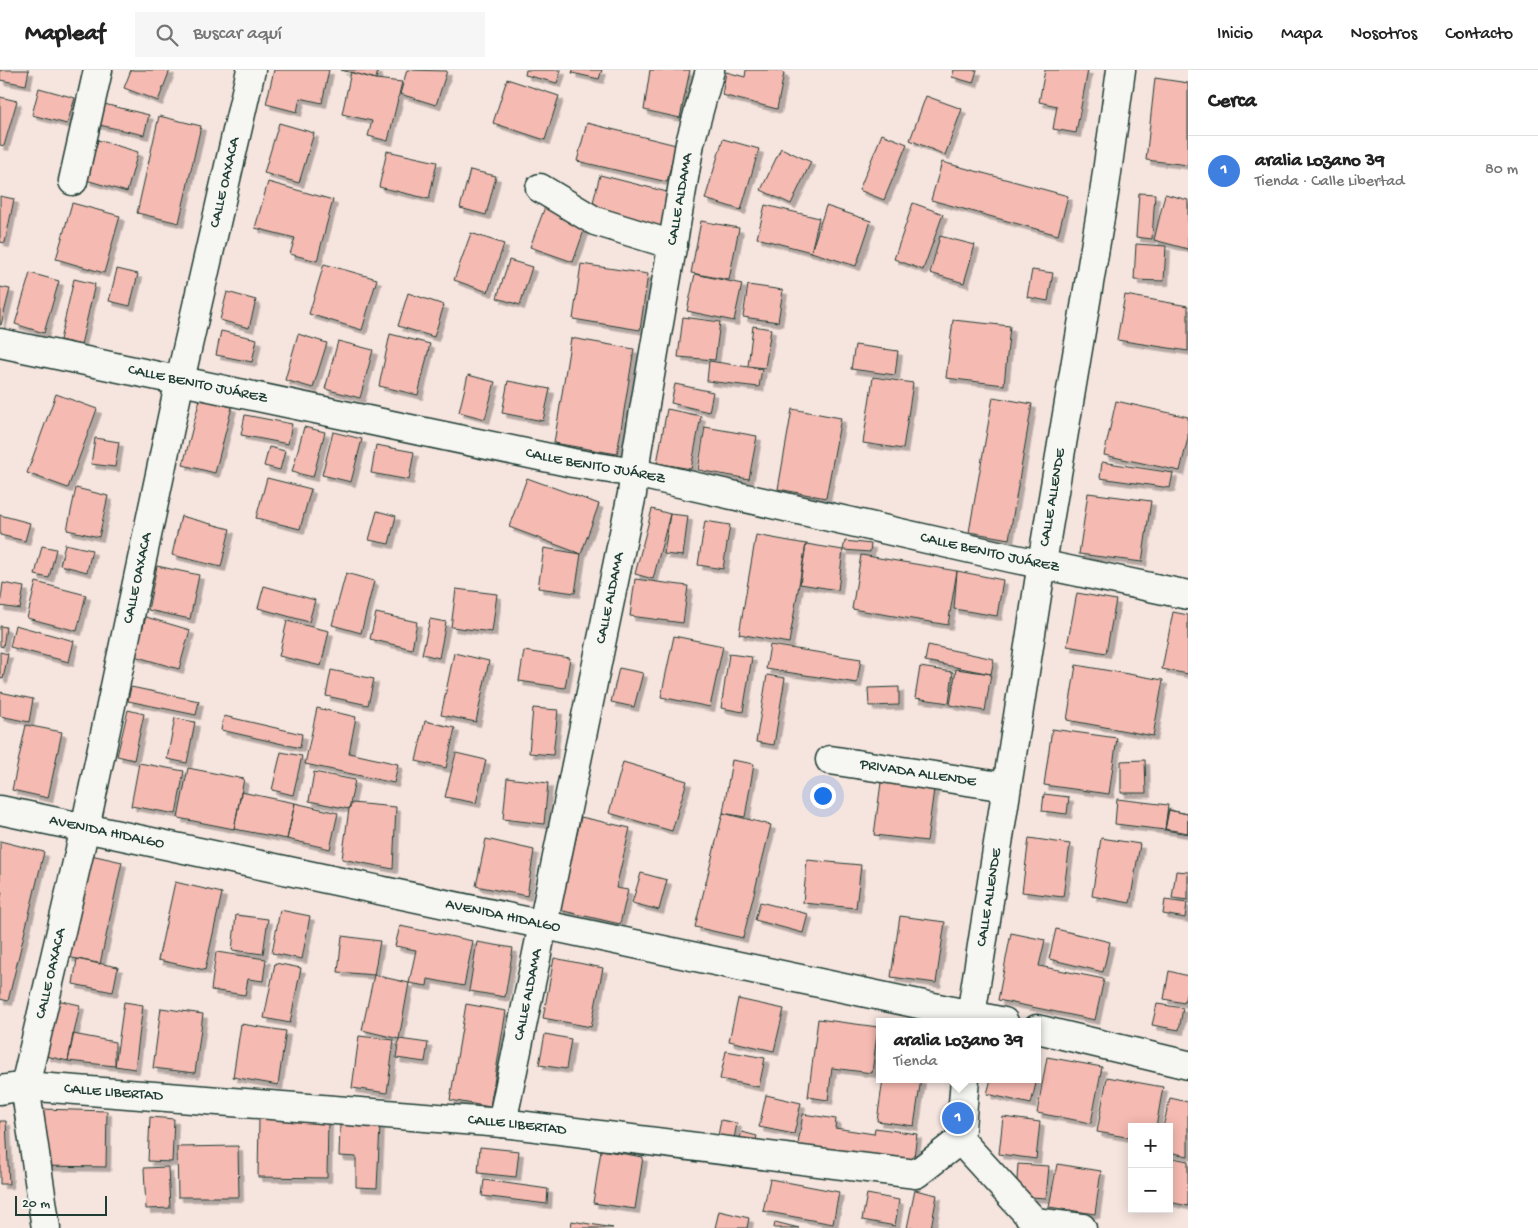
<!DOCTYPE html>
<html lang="es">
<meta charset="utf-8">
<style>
body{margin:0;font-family:"Gochi Hand",sans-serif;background:#f6f6f6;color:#222}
.controls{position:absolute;right:15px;bottom:15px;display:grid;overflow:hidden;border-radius:0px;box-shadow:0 2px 12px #0003}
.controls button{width:45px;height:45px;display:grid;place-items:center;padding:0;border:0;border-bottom:1px solid #e0e0e0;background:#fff;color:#222;font:25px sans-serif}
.scale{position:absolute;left:15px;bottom:12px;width:92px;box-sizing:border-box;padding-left:5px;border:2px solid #1f3d34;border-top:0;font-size:14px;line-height:18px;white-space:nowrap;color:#1f3d34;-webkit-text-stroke:4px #f6f6f2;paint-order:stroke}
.you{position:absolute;left:822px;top:725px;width:18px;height:18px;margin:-12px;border:4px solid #fff;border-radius:50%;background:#1a73e8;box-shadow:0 0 0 8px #1a73e833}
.badge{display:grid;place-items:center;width:32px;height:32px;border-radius:50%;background:#2563eb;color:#fff;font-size:16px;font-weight:700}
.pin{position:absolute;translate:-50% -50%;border:2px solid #fff;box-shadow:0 1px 5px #0006}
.popup{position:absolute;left:876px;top:948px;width:165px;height:65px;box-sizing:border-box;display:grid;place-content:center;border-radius:0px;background:#fff;filter:drop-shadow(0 1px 4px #0005);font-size:16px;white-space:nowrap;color:#767676}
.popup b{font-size:19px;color:#222}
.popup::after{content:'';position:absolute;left:50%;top:100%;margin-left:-10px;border:10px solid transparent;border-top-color:#fff}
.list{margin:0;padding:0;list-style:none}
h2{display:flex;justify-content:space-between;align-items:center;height:65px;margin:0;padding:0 20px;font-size:21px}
h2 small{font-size:16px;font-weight:400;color:#767676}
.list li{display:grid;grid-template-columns:32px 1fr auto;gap:15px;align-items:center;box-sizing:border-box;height:70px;padding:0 20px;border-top:1px solid #e0e0e0}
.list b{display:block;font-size:19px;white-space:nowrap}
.list p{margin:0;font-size:16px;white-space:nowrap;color:#767676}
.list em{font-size:16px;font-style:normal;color:#767676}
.icon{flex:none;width:28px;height:28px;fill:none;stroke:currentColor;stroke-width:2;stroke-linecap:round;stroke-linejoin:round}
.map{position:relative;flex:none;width:1188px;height:1158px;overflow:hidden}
header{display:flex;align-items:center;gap:30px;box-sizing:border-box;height:70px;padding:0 25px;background:#fff;border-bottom:1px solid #e0e0e0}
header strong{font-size:24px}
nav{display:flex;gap:28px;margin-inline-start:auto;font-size:18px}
.search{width:350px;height:45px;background:#f6f6f6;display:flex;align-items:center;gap:12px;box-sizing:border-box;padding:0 18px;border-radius:0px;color:#767676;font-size:19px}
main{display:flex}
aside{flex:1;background:#fff}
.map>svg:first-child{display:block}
.building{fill:#f5bab1;stroke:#1f3d34;filter:url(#shadow)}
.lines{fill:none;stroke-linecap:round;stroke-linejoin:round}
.minor-casing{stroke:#1f3d34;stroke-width:31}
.minor{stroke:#f6f6f2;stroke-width:28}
.labels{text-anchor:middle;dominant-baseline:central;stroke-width:4.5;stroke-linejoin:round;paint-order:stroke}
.street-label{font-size:15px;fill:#1f3d34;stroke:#f6f6f2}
</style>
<header>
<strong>Mapleaf</strong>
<div class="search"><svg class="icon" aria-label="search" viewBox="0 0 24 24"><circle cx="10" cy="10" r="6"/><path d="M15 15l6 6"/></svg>Buscar aquí</div>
<nav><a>Inicio</a><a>Mapa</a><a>Nosotros</a><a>Contacto</a></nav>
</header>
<main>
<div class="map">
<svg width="1188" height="1158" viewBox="0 0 1188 1158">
<defs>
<filter id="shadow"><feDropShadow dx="4.5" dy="4.5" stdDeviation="0" flood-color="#0004"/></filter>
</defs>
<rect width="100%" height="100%" fill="#f6e4de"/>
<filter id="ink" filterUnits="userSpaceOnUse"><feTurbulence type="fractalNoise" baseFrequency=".02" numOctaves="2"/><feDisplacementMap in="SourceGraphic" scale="10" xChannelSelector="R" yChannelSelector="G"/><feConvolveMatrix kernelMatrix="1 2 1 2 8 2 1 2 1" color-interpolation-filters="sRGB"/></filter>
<g filter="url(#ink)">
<path class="building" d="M0,0H29L26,15L0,10Z
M131,0H170L158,31L124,18Z
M274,0H329L322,33L300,28L297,42L266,34Z
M341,0H378L376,9Z
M407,0L447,1L436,35L400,24Z
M526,0H561L557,13L525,5Z
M573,0H602L599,9L572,3Z
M650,0H690L680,48L644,40Z
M746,0H776L784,3L777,39L722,25L726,2L745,7Z
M954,0H977L973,13L952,7Z
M1045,0H1088L1076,63L1053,59L1057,36L1039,32Z
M351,2L376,9L402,12L388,71L368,66L372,51L342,44Z
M1155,8L1188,13V95L1146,90Z
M507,9L559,26L545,70L493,53Z
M39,18L75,28L67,54L32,45Z
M926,26L962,39L945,85L910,70Z
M0,27L17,31L4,76L0,75Z
M100,33L149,45L144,65L95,54Z
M159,46L201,56L179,153L137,143Z
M279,53L314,63L299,113L264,103Z
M587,53L676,75L667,112L577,91Z
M882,64L907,74L884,130L859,120Z
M723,69L759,79L741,140L705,129Z
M98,70L138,82L127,122L86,110Z
M781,78L811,92L791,134L761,120Z
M387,81L437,92L429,129L379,117Z
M942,92L1068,126L1058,165L931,130Z
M470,100L496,106L486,145L460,138Z
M600,105L675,124L665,163L590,144Z
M268,112L333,130L317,191L290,184L295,168L255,158Z
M1139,123L1155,124L1152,169L1136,167Z
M1165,124L1188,130V179L1154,170Z
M0,126L14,129L5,173L0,172Z
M72,133L120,146L104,203L56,189Z
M913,133L943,144L923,200L894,189Z
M765,135L819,148L811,182L757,168Z
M826,136L871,151L856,196L811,182Z
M545,137L587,152L573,192L530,177Z
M701,151L739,158L729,210L691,203Z
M471,163L504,174L488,222L454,210Z
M940,166L975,175L964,213L930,203Z
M1136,174L1166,176L1164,211L1134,210Z
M509,190L532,197L520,235L497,228Z
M324,194L377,209L362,260L309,244Z
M581,194L648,204L640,260L573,249Z
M117,199L138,204L130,236L109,231Z
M1032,200L1053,203L1048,231L1027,227Z
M30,203L59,211L44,263L15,254Z
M695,204L742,214L734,251L687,241Z
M74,209L95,214L81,275L60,270Z
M748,215L783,220L778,252L743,247Z
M0,217L10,219L1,255H0Z
M227,222L256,230L249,258L220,250Z
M408,223L444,235L434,267L398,256Z
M1125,225L1188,236V281L1117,270Z
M683,247L720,252L715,290L678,287Z
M953,250L1010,256L1004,315L946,308Z
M753,256L771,259L765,298L748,296Z
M221,261L257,269L252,292L216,285Z
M298,264L327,273L313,318L285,310Z
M390,264L430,274L418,325L379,316Z
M571,268L634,279L617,384L554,373Z
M338,271L373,280L360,328L325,319Z
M855,275L898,281L895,305L851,299Z
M709,291L762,299L759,317L707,311Z
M468,305L495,312L485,349L459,342Z
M873,307L913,313L903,379L863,373Z
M508,311L550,319L543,351L502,343Z
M675,314L713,322L709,342L671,333Z
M56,324L97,339L68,418L27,403Z
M993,327L1032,334L1009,469L969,462Z
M200,329L232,337L215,403L183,395Z
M1116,331L1188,347V368L1180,401L1104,385Z
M667,339L701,346L691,399L657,393Z
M792,339L841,348L826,428L778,419Z
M245,345L292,354L288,374L241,365Z
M304,357L325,362L313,407L292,402Z
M705,357L757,366L749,409L698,400Z
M333,362L362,369L351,412L322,405Z
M95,368L119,372L115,397L91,394Z
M376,375L414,382L409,410L371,403Z
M269,377L285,381L280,400L264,396Z
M1102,392L1173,403L1170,418L1100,408Z
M267,408L311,419L300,459L256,448Z
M527,408L599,434L581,484L509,457Z
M76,418L108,426L99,467L67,460Z
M1088,423L1151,431L1142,492L1079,484Z
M652,439L670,444L653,509L635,504Z
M377,441L396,446L389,474L369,470Z
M670,444L688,446L683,486L664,484Z
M0,445L30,453L25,471L0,465Z
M181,446L230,459L221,497L172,485Z
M705,451L730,455L723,499L698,495Z
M756,465L806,474L789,573L739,564Z
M845,471L871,474L870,482L843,480Z
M65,474L92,480L87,502L60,495Z
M806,474L843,480L838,520L800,514Z
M42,476L56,479L49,508L35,505Z
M544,478L581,484L575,523L538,518Z
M861,485L957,501L948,555L852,539Z
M157,496L199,505L190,549L148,540Z
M957,501L1003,510L997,546L954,539Z
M346,503L374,511L361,563L332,555Z
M635,509L688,516L683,553L630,546Z
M36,512L86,525L77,561L27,548Z
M3,513L24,517L20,539L0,536Z
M264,516L315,530L309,552L258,538Z
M456,519L497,524L492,562L451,557Z
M1077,523L1116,530L1106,583L1067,576Z
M1173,542L1188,545V604L1162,599Z
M376,543L417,552L412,579L370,569Z
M146,547L190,560L179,599L134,586Z
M430,549L446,552L439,588L422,584Z
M287,551L329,561L321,596L279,586Z
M15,555L74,571L69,592L10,577Z
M0,556L6,557L3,577L0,576Z
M674,566L723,576L710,637L661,627Z
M770,575L861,589L857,613L766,599Z
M928,575L994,589L991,604L925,591Z
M524,581L570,588L565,618L519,611Z
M0,582L8,584L3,609L0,608Z
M454,583L489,591L476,652L441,645Z
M729,584L752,587L743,642L721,638Z
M1076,595L1163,610L1153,666L1067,650Z
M920,597L953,602L949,633L915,628Z
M619,598L643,603L634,637L611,632Z
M956,599L991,604L985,641L950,635Z
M331,600L374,609L368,635L326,626Z
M767,605L785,608L774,675L756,672Z
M131,617L199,631L196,645L128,631Z
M899,617V635L869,636L868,618Z
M0,622L33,629L29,652L0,646Z
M317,638L356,647L349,683L398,694L394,713L305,694Z
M533,638L558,640L553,685L529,683Z
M128,640L144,644L134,690L117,686Z
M224,646L302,664L300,678L221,660Z
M175,648L195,652L187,693L167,689Z
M425,651L455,658L446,698L416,691Z
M26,655L62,662L48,728L12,720Z
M1052,659L1117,668L1109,724L1044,715Z
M281,682L302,686L293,725L272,720Z
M456,683L486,690L476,733L445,727Z
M732,690L754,694L745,747L723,743Z
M1145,690L1146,723H1121V691Z
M623,692L687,711L672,761L609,743Z
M139,693L184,701L176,744L131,736Z
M188,698L244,709L234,759L178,748Z
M314,702L355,710L349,739L309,731Z
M882,705L935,712L927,771L874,765Z
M507,708L548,713L544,754L503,749Z
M241,722L295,733L287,769L234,759Z
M1044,724L1069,727L1067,744L1042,741Z
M1117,729L1168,735L1165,760L1115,754Z
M295,733L338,743L330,779L287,769Z
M352,733L396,737L393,799L342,789L349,739Z
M1168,740L1188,744V763L1165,759Z
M1169,740L1188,744V764L1165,760Z
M723,743L771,755L743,868L695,857Z
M581,747L630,758L616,818L628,820L620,854L559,840Z
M1029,768L1070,774L1063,827L1022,822Z
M1101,768L1140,774L1130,833L1092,826Z
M486,769L534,780L527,826L476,816Z
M0,771L44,782L8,931L0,929V831L2,822H0Z
M91,785L122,792L100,894L68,887Z
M807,790L861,795L856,838L803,833Z
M1176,801L1188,802V830L1172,828Z
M641,803L667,810L659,840L632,833Z
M175,812L222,823L205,900L158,890Z
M1165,830L1187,833L1185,848L1163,844Z
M760,832L808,844L803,863L755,850Z
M280,840L310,846L302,889L272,883Z
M236,845L268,849L263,884L232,880Z
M900,846L945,852L936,913L891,907Z
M400,856L473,871L464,916L428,909L427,916L409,913L416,880L395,876Z
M1056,859L1110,872L1103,902L1049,889Z
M1011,863L1045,870L1039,896L1104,909L1095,950L998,930Z
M342,866L380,871L374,905L338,902Z
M477,872L513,878L505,927L469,921Z
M216,882L266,889L263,911L248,909L245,925L211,920Z
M554,888L603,898L591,957L543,948Z
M77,889L118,897L113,922L73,914Z
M275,893L301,898L290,953L264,948Z
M1169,901L1188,906V917L1184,933L1164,929Z
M374,905L409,913L399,969L362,960Z
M738,929L784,939L774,981L729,971Z
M57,930L80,935L68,991L46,986Z
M124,932L143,935L135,999L115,996Z
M466,934L506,941L490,1037L450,1030Z
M1157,934L1183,938L1179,960L1152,955Z
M161,938L203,944L195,1003L153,998Z
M818,949L878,957L872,1003L832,998L828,1030L808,1027Z
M241,954L286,961L278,1015L233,1007Z
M73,964L115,972V996L68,991Z
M545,964L571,969L566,999L539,995Z
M359,966L394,970L387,1023L352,1018Z
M399,969L428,973L425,992L396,988Z
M726,981L765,988L759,1017L720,1009Z
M1047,987L1102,997L1091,1053L1037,1043Z
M1107,1007L1163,1017L1156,1057H1132V1068L1097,1062Z
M883,1009H921L914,1056L877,1051Z
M991,1009H1037L1031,1034L987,1024Z
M766,1025L801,1033L794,1064L759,1057Z
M1170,1028L1188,1032V1086L1169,1082V1057H1163Z
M41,1039L107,1041L106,1097L40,1096Z
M803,1044L836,1049L835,1058L874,1064L875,1058L917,1064L912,1103L796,1086Z
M150,1047L174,1049L172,1092L148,1091Z
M1003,1047L1040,1052L1036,1089L999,1084Z
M259,1048L328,1050L327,1108L258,1107Z
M721,1050L737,1053L733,1074L717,1071Z
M0,1051H6L9,1114H0Z
M340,1054L380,1055L377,1118L356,1117V1087L339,1086Z
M742,1062L757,1066L753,1080L737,1076Z
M238,1076L239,1127H178L177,1077Z
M480,1077L519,1081L516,1107L478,1103Z
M601,1080L643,1087L635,1139L593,1133Z
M1173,1088L1188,1091V1136L1169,1132V1103Z
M1018,1094L1049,1096L1046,1128L1016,1126Z
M1057,1094L1101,1101L1095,1144L1049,1137Z
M168,1097L170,1138L146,1139L144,1098Z
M770,1109L839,1122L833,1154L763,1141Z
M484,1110L548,1119L547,1134L482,1126Z
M915,1120L937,1125L931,1158H907Z
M867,1124L899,1130L895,1156L862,1150Z
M719,1141L749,1148L747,1158H715Z
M572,1151L613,1158H571Z
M775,1152L799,1158H774Z"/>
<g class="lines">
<defs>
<g id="minor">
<path d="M73,111L98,0"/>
<path d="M540,118L595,151L673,175"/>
<path id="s1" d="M0,273L573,393L635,403L1011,488L1188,525"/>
<path id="s2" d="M830,690L1006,717"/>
<path id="s3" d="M0,740L1004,952"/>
<path id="s4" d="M970,952L1042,493L1104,124L1121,0"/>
<path d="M1037,959L1188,995"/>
<path id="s5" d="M0,1020L25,1016L502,1053L916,1104L960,1070L965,1009"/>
<path id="s6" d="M502,1053L632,424L637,381L690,73L710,0"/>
<path d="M960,1070L1035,1152L1036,1158"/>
<path d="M1035,1152L1082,1158"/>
<path id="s7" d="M46,1158L25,1016L85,758L180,310L251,0"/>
</g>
</defs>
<use href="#minor" class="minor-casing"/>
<use href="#minor" class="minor"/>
</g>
</g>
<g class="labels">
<g class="street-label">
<text stroke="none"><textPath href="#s7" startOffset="1069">CALLE OAXACA</textPath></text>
<text stroke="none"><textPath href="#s6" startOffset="941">CALLE ALDAMA</textPath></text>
<text stroke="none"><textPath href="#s1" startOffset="202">CALLE BENITO JUÁREZ</textPath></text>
<text stroke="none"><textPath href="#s1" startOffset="608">CALLE BENITO JUÁREZ</textPath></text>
<text stroke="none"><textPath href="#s4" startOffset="531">CALLE ALLENDE</textPath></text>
<text stroke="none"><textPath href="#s1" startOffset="1012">CALLE BENITO JUÁREZ</textPath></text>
<text stroke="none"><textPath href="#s7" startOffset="664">CALLE OAXACA</textPath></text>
<text stroke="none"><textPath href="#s6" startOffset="536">CALLE ALDAMA</textPath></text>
<text stroke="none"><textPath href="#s2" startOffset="89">PRIVADA ALLENDE</textPath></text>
<text stroke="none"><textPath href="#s3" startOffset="109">AVENIDA HIDALGO</textPath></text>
<text stroke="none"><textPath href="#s4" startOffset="126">CALLE ALLENDE</textPath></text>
<text stroke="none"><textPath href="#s3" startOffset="514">AVENIDA HIDALGO</textPath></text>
<text stroke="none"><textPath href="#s7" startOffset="259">CALLE OAXACA</textPath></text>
<text stroke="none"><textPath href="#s6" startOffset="131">CALLE ALDAMA</textPath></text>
<text stroke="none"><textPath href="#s5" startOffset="114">CALLE LIBERTAD</textPath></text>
<text stroke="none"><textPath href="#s5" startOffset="519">CALLE LIBERTAD</textPath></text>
</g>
</g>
</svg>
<div class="controls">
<button>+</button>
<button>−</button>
</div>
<div class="scale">20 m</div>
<div class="you"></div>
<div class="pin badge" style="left:958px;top:1048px;background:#3f7fe0">1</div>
<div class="popup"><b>aralia Lozano 39</b>Tienda</div>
</div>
<aside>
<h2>Cerca<small></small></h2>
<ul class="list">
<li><span class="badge" style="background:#3f7fe0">1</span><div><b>aralia Lozano 39</b><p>Tienda · Calle Libertad</p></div><em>80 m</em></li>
</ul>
</aside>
</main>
